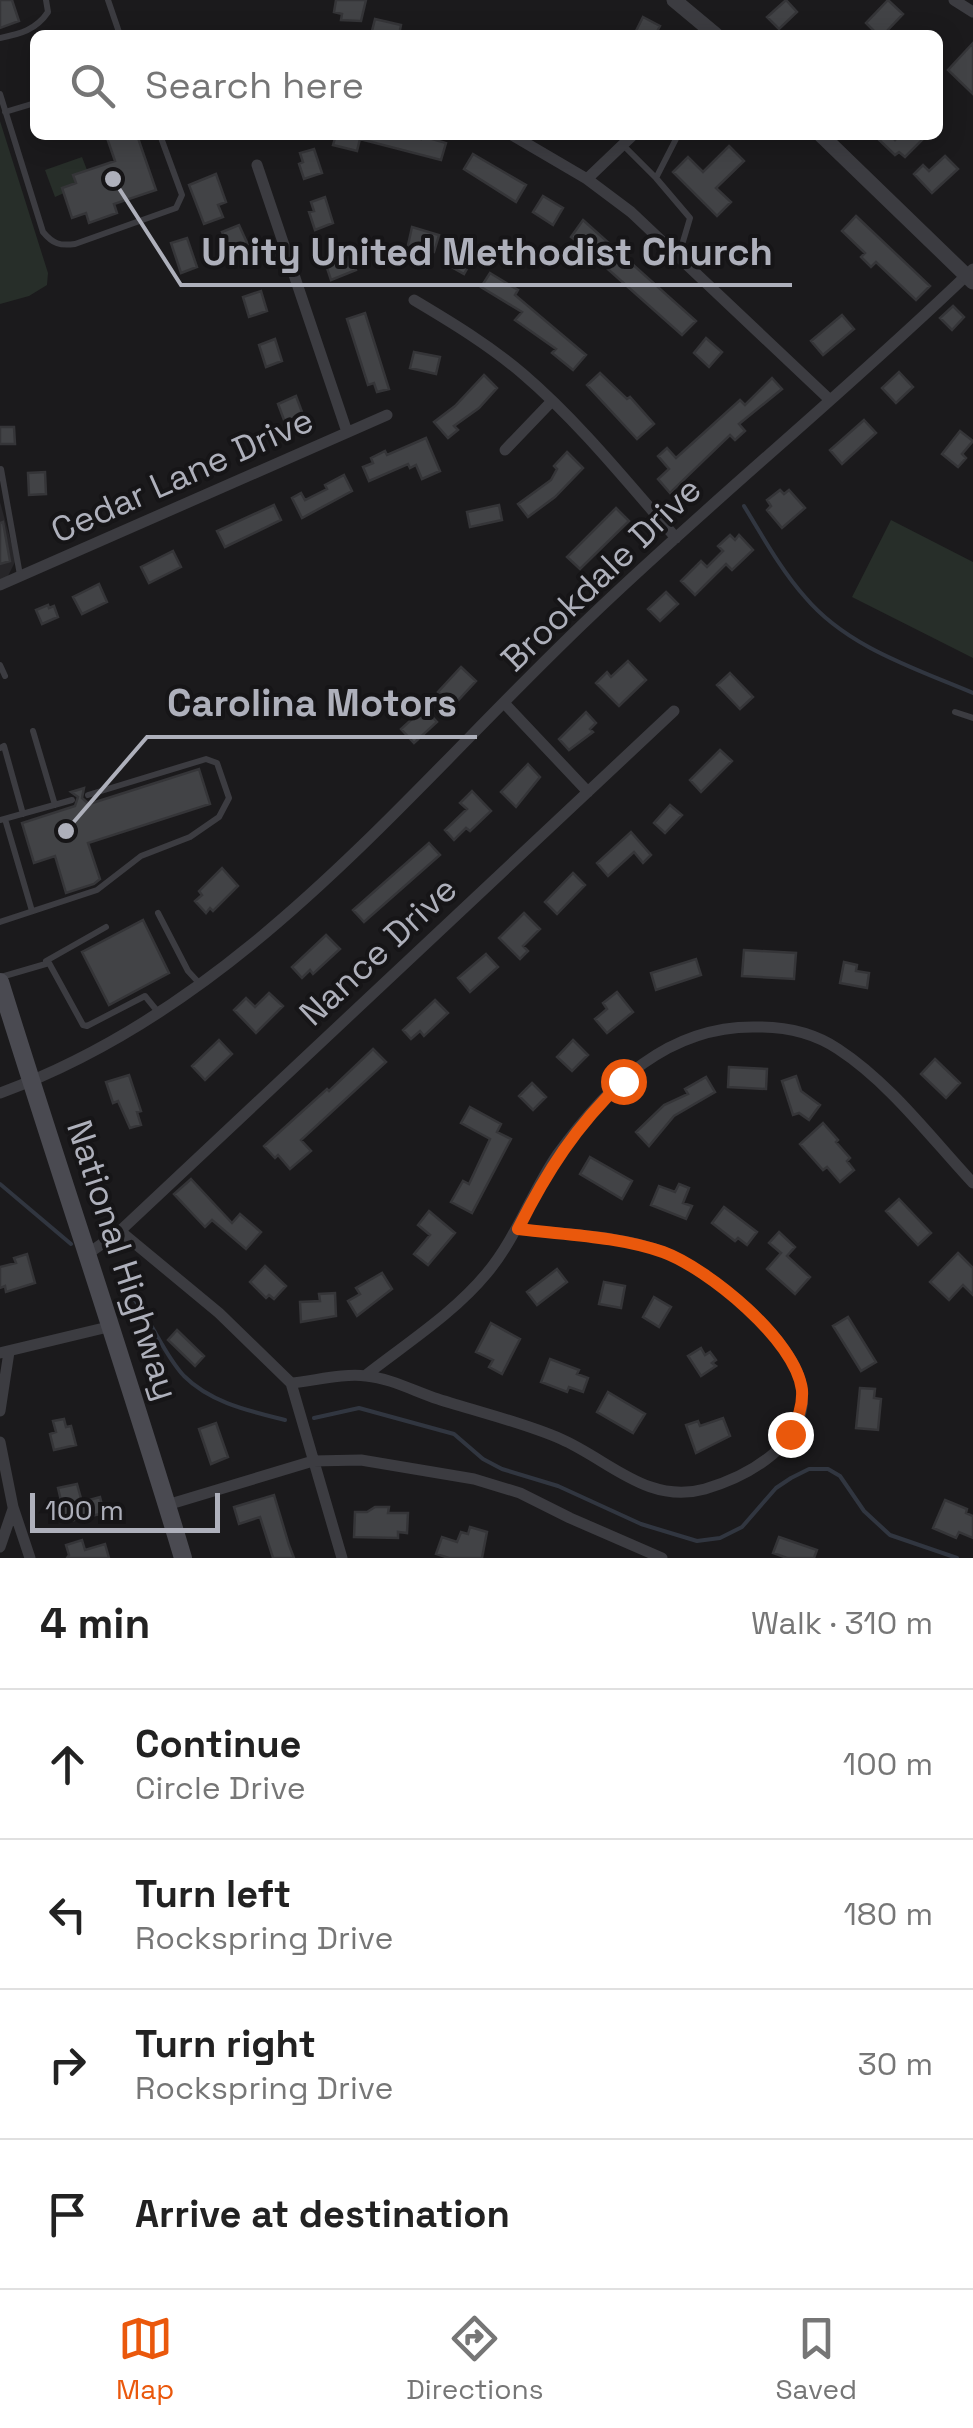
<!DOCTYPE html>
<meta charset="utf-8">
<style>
body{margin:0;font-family:"Space Grotesk",sans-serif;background:#f2f2f2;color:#222}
.scale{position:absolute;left:30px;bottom:25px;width:190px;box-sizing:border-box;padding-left:10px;border:5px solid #aeb0bb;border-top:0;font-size:28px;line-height:35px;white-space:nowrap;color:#aeb0bb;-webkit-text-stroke:8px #161517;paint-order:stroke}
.stop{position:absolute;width:30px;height:30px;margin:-22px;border:8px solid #ea580c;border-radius:50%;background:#fff}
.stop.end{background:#ea580c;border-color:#fff;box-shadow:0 2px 10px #0008}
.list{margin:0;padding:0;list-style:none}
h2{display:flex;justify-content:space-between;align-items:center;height:130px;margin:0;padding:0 40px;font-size:42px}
h2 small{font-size:32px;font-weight:400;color:#767676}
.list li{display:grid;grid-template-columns:65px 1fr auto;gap:30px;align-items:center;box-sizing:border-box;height:150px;padding:0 40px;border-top:2px solid #e0e0e0}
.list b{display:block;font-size:38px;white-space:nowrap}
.list p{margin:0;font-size:32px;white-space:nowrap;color:#767676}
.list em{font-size:32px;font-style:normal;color:#767676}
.icon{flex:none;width:55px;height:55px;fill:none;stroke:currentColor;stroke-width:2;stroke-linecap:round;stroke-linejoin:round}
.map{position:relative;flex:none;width:973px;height:1558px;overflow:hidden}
.search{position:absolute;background:#fff;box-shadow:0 5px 25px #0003;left:30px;right:30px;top:30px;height:110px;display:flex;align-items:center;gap:25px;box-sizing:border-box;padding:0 35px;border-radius:15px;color:#767676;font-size:38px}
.sheet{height:730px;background:#fff}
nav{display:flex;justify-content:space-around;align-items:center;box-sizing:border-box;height:140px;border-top:2px solid #e0e0e0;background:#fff;font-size:28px;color:#767676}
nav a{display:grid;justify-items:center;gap:5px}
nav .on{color:#ea580c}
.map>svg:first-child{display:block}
.built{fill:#272629}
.green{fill:#272e29}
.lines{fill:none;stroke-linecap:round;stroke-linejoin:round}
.stream{stroke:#313640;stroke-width:4}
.building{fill:#424346;stroke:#353538;stroke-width:2.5}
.service{stroke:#3c3c41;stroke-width:6}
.minor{stroke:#3c3c41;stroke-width:11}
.tertiary{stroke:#3c3c41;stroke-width:15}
.secondary{stroke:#4a4a51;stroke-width:18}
.route{stroke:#ea580c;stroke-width:12}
.labels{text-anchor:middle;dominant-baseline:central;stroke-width:8;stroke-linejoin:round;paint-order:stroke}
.street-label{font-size:35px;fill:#aeb0bb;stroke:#161517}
.leader{fill:none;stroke:#aeb0bb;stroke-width:4}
.callout-dot{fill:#aeb0bb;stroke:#161517;stroke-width:4}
.callout-label{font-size:38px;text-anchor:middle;font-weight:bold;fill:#aeb0bb;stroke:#161517;stroke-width:8;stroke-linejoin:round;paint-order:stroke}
</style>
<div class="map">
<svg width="973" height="1558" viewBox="0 0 973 1558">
<rect width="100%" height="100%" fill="#1b1a1c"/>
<path class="built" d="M0,502L16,560L8,576L0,580Z"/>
<path class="green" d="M0,121L48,273L47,285L29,296L0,304Z
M82,157L87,170L73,175L76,183L63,188L64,193L55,197L45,170Z
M891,520L973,562V658L852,597Z"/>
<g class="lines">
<path class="stream" d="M744,506C763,537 781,570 805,597C847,647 914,668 973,693
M0,1184L71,1244
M126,1290C152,1318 161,1351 184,1376C211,1403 250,1411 285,1420
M314,1418L359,1408L454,1434L483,1459L502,1469L558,1486L641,1524L697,1541L720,1538L742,1527L776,1488L791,1478L809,1469H828L840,1476L864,1511L890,1535L957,1558"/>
</g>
<path class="building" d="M0,0H12L19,21L0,28Z
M336,0H366L361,21L341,20L342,14L334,12Z
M786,0L797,12L779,29L767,17Z
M888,0L903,14L883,35H878L866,23Z
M643,17L660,26L655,35H634Z
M375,19L401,25L399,35H371Z
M973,43V94L948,70Z
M106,135H137L156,190L114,204L117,213L89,223L86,213L72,218L62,188L76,183L73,175L115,161Z
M336,135H407L421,139L422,136L446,143L441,160L360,139L357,151L333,145Z
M874,135H890L895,140L900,135H927L905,157L899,152L895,155Z
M729,146L744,161L716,188L731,202L717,216L673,172L688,157L703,172Z
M314,149L322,173L304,179L299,164L303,162L300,153Z
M473,154L526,185L516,202L464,169Z
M945,156L958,169L932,193L914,174L923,165L929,171Z
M216,174L226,202L218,205L223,217L204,224L189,185Z
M543,196L563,208L553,225L533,212Z
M325,197L333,223L315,230L309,212L314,211L311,202Z
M856,216L930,286L916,300L876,262L871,267L861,257L865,253L842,231Z
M583,220L696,321L682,335L601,263L603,260L571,237Z
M239,225L249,247L233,255L222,232Z
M412,227L439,235L434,252L408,245Z
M187,238L197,267L181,273L171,243Z
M456,251L472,260L464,274L448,265Z
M351,256L356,270L331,280L326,265Z
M490,273L518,290L515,295L586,355L573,370L552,353L556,349L515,320L522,312L481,287Z
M261,291L267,311L249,317L243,297Z
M953,306L964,317L952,330L940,318Z
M365,313L389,389L377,392L374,383L368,385L347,319Z
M842,315L854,329L823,355L811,341Z
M706,338L722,352L709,367L694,353Z
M275,339L282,361L266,367L259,345Z
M414,352L440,357L436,374L410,368Z
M899,372L913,387L896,403L882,388Z
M600,373L627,399L630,397L654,424L637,439L587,385Z
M484,375L497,388L479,408L454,426L458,430L448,438L434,422L455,406Z
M772,378L782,389L739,424L745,431L735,440L730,435L670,493L658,479L669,469L658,456L667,448L676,458L740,400L745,405Z
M296,396L302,412L298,414L301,422L287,428L278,404Z
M864,420L876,433L842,464L830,450Z
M0,427H14L15,444H0Z
M960,431L973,441L962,454L966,458L958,467L942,454Z
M426,438L440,471L422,479L416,465L410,468L408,464L369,481L363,467L373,463L371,458L385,451L387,455Z
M567,452L583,468L555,497L528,517L518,504L551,480L557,469L554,466Z
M45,472L46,494L29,495L28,473Z
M344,475L352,491L302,518L292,498L301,493L305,500L327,489L325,485Z
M780,490L784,494L789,490L805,508L782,528L767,510L771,506L767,500Z
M274,505L281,520L225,547L217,531Z
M499,505L502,520L470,527L467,512Z
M616,508L629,521L580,569L567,557Z
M3,522L10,561L0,564V523Z
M730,535L735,540L739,535L753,550L732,570L726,564L695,595L681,581L701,561L707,567L723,551L718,546Z
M173,551L181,567L149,583L141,567Z
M99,584L107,602L82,614L73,597Z
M666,592L678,604L660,621L648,609Z
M48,605L49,608L54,606L58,617L42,624L36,610Z
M628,661L646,680L619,706L596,683L607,672L611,677Z
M461,667L476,681L453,706L438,692Z
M730,673L753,697L740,709L717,685Z
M424,708L437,722L414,743L401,729Z
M586,712L596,723L590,729L593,732L569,750L559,739Z
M720,750L732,761L701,792L690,780Z
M528,764L540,777L516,807L501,792Z
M199,769L210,804L88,843L100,879L94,884L66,893L55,856L34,863L22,823L75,806L78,797L71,792L84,788L82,798L89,804Z
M472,791L491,811L470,831L466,828L454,840L445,830L467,809L460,803Z
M670,805L682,815L665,833L654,823Z
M631,832L651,855L643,863L634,852L608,876L597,863Z
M429,843L440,855L364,922L353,910Z
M222,868L238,886L213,911L210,908L206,913L195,901L202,895L199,891Z
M573,873L585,885L557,914L545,902Z
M524,913L540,929L523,946L528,951L520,959L499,938Z
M143,920L169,973L109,1005L82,952Z
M326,935L340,949L313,974L310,970L302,978L292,967Z
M744,950L796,953L794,979L742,976Z
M486,954L498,967L470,992L458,978Z
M696,959L701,975L656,990L651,973Z
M844,962L857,965L856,971L869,973L867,988L840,983Z
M617,992L633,1012L607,1033L595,1019L607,1009L603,1003Z
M269,993L283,1006L256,1033L234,1010L246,998L255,1007Z
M435,1000L448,1013L424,1036L420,1031L411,1039L403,1030Z
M219,1040L232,1054L205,1080L192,1066Z
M573,1040L588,1055L572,1071L557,1057Z
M373,1049L386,1062L301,1140L311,1151L290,1169L278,1155L275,1158L264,1146L327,1089L329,1091Z
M935,1059L960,1083L946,1098L921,1074Z
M729,1067L767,1069L766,1089L728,1087Z
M129,1075L141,1111L137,1112L141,1125L130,1128L118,1101L113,1103L106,1082Z
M796,1076L801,1091L820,1105L809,1120L799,1113L793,1115L782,1081Z
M706,1077L715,1092L674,1116L649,1146L636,1132L664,1105L688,1094L685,1089Z
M532,1083L546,1097L533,1110L519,1096Z
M470,1107L501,1124L497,1132L511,1139L472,1213L451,1202L463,1181L469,1184L490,1139L461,1123Z
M823,1123L838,1140L836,1142L850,1158L847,1161L854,1170L840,1182L827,1167L823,1170L800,1144Z
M590,1157L632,1181L622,1199L580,1174Z
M191,1179L232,1223L240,1214L261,1232L246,1249L212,1220L205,1227L174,1194Z
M679,1184L689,1188L683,1203L692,1206L686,1219L651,1205L659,1186L675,1192Z
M899,1199L931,1233L918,1245L886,1211Z
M724,1207L757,1232L747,1245L738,1238L735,1241L712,1223Z
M429,1211L455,1233L428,1265L414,1254L430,1235L418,1225Z
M779,1232L795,1247L787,1256L810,1277L795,1294L767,1269L781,1253L769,1243Z
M958,1253L973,1268V1295L963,1285L949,1300L930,1282Z
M27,1254L35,1283L6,1292L5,1286L0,1288V1267L16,1263L14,1258Z
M265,1266L286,1286L274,1299L269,1295L266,1298L250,1282Z
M557,1269L567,1282L537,1305L527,1292Z
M382,1273L392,1289L357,1316L348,1301L360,1294L356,1288Z
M604,1282L625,1286L621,1308L599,1304Z
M335,1293L336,1316L301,1322L300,1302L320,1301L319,1294Z
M654,1297L671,1307L659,1327L643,1317Z
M848,1317L876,1362L861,1371L833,1326Z
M491,1323L520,1339L502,1374L489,1367L493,1360L476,1352Z
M177,1330L204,1356L195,1366L168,1340Z
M701,1348L705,1355L710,1352L716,1360L712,1363L716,1366L701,1376L688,1356Z
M550,1359L579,1370L577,1374L588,1378L583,1392L569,1387L567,1392L541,1382Z
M860,1388L875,1389L874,1398L881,1399L878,1430L856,1428Z
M608,1392L645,1414L633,1433L597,1412Z
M723,1418L730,1436L696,1453L686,1425L698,1421L700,1426Z
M64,1419L66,1427L71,1426L76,1445L54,1450L50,1434L56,1432L53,1421Z
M216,1423L228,1457L211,1464L199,1429Z
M77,1484L82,1502L100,1497L104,1513L66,1522L58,1488Z
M274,1495L289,1545L294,1558H273L260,1517L239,1524L234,1507Z
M945,1500L967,1509L966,1513L973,1516V1538L959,1532L956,1538L933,1528Z
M375,1507H389L388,1513H408L407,1533L398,1532V1538L354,1537L355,1512H367Z
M470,1527L487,1532L482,1558H449L436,1554L442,1537L457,1542L461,1532L468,1534Z
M779,1537L817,1550L814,1558H787L773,1553Z
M82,1540L85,1550L105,1544L109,1558H67L69,1555L66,1545Z"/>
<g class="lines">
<path class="service" d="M108,0L120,35
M0,38C20,34 36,30 48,12L46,0
M0,94L43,232C53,244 60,246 75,244L176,208L182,195L160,135
M5,112L35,103
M678,135L656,178L690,218L679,255
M623,145L656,178
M1,469L20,575
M0,665L5,676
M955,712L973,718
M33,731L55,805
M0,748L4,746L23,814
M5,819L32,911
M0,820L72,800
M158,913L188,971L200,984
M0,922L97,890L141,856L190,837L219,817L229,798L217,763L206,759L88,795
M46,961L106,927
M1,977L49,963L83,1025L87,1026L145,996L158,1012"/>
<path class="minor" d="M954,0L973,12
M512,135L587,179L631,212L830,400
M257,165L347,432
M587,179L633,135
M414,300C451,322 489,345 523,374C579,422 627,482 676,538
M505,450L551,402
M0,585L387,415
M505,704L588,792
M0,1093C243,1005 406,792 588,619C713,499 848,390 973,269
M120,1231L674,711
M89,1253L120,1231L219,1313L291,1383L342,1558
M0,1353L108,1327
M366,1375C407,1343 454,1313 487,1273C517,1237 531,1193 557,1155C608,1085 668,1024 759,1027C787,1027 814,1033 838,1049C890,1083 931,1138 973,1183
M291,1383C314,1381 343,1373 366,1376C390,1378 416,1392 438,1399C478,1412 522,1422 561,1439C609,1460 648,1505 705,1489C749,1476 809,1443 802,1389C795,1339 710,1271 666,1253C621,1235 566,1235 517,1229
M0,1411L9,1352
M0,1442L13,1507L30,1558
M167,1505L313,1461L361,1460L474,1479L520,1493L570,1518L662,1558
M0,1547L13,1509"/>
<path class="tertiary" d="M674,0L716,35
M821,135L973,282"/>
<path class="secondary" d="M0,982C60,1175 125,1365 183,1558"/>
</g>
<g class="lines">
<path class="route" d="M623,1081C576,1126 547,1171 518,1229C566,1235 617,1236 663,1252C707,1268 796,1340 802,1390C803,1406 798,1419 790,1434"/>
</g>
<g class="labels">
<g class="street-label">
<text transform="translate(182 475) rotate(-24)">Cedar Lane Drive</text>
<text transform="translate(601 574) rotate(-44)">Brookdale Drive</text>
<text transform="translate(378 951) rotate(-43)">Nance Drive</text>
<text transform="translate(123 1260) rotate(72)">National Highway</text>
</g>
</g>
<path class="leader" d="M113 179L181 285H792M66 831L147 737H477"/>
<g class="callout-dot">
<circle cx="113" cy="179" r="10"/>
<circle cx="66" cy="831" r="10"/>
</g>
<g class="callout-label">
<text x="487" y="265">Unity United Methodist Church</text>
<text x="312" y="716">Carolina Motors</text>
</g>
</svg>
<div class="scale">100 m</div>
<div class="stop" style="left:623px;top:1081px"></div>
<div class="stop end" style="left:790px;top:1434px"></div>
<div class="search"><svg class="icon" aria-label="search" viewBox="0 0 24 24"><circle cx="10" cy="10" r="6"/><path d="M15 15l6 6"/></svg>Search here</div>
</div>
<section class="sheet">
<h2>4 min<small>Walk · 310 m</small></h2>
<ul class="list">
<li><svg class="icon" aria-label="ahead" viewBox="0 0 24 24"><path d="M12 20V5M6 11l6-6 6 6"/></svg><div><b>Continue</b><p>Circle Drive</p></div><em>100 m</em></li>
<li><svg class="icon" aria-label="left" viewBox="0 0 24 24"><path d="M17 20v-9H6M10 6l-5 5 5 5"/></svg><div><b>Turn left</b><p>Rockspring Drive</p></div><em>180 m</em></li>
<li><svg class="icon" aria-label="right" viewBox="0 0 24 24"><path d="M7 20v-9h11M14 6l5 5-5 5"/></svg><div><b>Turn right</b><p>Rockspring Drive</p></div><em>30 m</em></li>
<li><svg class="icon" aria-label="arrive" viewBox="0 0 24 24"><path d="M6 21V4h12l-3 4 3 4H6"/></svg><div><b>Arrive at destination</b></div></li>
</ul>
</section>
<nav>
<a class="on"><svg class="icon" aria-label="map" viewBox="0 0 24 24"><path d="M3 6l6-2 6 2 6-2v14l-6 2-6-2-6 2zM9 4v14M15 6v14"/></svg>Map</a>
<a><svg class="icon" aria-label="directions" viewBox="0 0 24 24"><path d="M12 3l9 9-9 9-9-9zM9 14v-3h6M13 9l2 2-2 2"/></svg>Directions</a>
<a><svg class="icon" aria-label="saved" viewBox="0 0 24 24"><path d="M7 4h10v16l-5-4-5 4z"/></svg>Saved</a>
</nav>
